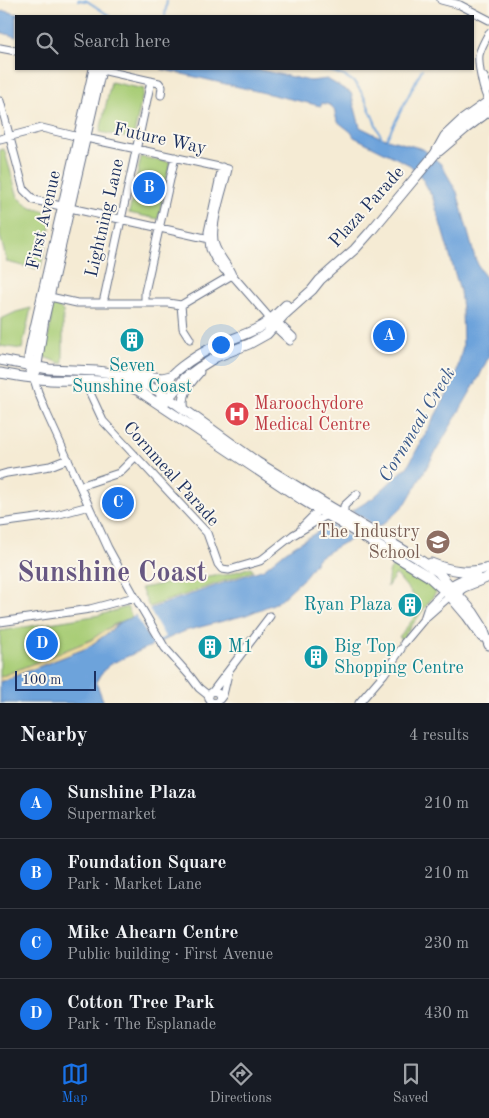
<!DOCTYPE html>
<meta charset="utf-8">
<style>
body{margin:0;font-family:"Old Standard TT",serif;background:#242831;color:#f1f3f6}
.scale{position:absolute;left:15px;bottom:12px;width:81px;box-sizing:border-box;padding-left:5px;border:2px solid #1b2f5e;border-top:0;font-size:14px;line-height:18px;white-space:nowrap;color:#1b2f5e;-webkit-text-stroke:4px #fbf7ec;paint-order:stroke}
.you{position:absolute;left:220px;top:344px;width:18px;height:18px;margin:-12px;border:4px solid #fff;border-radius:50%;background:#1a73e8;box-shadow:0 0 0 8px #1a73e833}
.badge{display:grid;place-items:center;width:32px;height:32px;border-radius:50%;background:#1a73e8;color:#fff;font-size:16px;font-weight:700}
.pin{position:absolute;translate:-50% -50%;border:2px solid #fff;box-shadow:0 1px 5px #0006}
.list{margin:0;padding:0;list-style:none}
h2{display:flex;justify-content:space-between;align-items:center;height:65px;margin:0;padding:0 20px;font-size:21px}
h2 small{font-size:16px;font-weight:400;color:#9ea1a6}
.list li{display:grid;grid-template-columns:32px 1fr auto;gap:15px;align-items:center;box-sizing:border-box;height:70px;padding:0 20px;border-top:1px solid #363941}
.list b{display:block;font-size:19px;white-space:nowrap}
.list p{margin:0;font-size:16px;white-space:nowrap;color:#9ea1a6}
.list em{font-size:16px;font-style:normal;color:#9ea1a6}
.icon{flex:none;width:28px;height:28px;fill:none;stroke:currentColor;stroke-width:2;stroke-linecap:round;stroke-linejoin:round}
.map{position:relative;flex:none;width:489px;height:703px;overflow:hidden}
.search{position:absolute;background:#171b24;box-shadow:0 1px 4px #0004;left:15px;right:15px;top:15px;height:55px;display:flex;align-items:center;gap:12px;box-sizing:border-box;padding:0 18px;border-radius:0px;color:#9ea1a6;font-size:19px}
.sheet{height:345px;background:#171b24}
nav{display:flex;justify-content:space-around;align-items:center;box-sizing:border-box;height:70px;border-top:1px solid #363941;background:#171b24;font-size:14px;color:#9ea1a6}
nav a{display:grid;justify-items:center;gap:2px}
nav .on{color:#1a73e8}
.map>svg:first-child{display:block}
.green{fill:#a9cd77;stroke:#627e6a}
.sand{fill:#eeda9e;stroke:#84847e}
.water{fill:#6da3db;stroke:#44699c}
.pier{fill:#f5ebd4}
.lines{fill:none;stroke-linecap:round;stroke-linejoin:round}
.stream{stroke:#6da3db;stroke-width:2}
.minor-casing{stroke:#677187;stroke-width:9}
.major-casing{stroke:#677187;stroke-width:11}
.minor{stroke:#fff;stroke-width:7}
.major{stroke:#fff;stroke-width:9}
.labels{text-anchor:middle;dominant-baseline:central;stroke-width:4;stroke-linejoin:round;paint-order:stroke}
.street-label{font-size:18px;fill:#1b2f5e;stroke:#fbf7ec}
.culture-label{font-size:18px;fill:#0d838f;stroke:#fbf7ec;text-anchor:start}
.health-label{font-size:18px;fill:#be3a42;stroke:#fbf7ec;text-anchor:start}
.education-label{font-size:18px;fill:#785e54;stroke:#fbf7ec;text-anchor:end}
.water-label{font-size:19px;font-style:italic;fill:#38588a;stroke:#fbf7ec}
.town-label{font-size:28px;font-weight:bold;fill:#675782;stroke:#fbf7ec}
</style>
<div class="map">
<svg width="489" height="703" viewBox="0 0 489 703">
<rect width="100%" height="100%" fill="#fbf7ec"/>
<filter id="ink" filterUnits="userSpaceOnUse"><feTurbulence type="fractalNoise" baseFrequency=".02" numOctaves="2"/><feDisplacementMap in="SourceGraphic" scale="10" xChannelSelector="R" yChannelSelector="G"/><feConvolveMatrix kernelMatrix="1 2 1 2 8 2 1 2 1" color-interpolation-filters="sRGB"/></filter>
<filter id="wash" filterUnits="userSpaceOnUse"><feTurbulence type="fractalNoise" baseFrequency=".0096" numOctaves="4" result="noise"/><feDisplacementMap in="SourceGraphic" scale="20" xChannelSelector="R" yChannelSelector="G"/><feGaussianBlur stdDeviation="1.12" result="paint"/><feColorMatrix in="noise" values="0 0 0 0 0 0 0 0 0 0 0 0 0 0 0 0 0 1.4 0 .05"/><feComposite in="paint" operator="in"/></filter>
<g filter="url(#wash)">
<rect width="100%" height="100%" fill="#f5ebd4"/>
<path class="green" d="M111,82L144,89L133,139L100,132Z
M4,149L18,197L31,208L54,213L40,270L7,262L0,236V150Z
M141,157L170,162L158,219L129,213Z
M54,303L63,311V364L44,357L51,323V306Z
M31,308L22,349L0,346L1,319L16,312Z
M399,565C414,568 426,581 437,591L402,639L399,637L417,614L419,604L414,596L396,574L387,587C389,577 387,566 399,565Z
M251,567L253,571L149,607L141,588L214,575H226Z
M127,607L132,617L113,625L91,640L0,677V631L100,615Z"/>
<path class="sand" d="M119,623L108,633L87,648L0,682V677L91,640L105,630Z"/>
<path class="water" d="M4,11L27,16H16V37L0,32V12Z
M161,69H256L310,81L327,79L351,93L360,127L380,137L423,149L441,164L457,192L475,258L481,271L489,281V356L479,377L406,503L396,513L382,525L343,543L319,557L304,578L278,602L246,615L185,631L110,664L100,675L96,682L104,703H0V682L87,648L108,633L119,623L152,608L264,569L286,551L373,498L408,466L455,379L463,346L462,309L460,291L433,198L422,178L410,165L354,137L351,132L337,121L334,109L330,105L322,103L321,106Z"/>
<path class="pier" d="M350,510L380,528L355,540L328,523Z
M149,609L165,637L152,643L135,614Z"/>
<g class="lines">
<path class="stream" d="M78,0L87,1L110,16
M165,16L167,0
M449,16V15
M318,69C329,71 341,73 351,80C364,88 374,123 382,138
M386,140L422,69"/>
</g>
</g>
<g filter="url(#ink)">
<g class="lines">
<defs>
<path id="minor" d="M441,0L460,5L489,20
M489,33C485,40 481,47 479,55C478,64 483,93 489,101
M0,48L16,51
M97,69L159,83L162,87L161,95
M484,77L489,89
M0,101L24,190L34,200L205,238H213
M86,138L228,169C224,187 209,228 215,245C219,257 228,264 232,275
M0,139L42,128L79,137
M222,167L208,232L210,249L215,259L224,270L234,277L267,315L274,326L290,341
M50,297L77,303H168L181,305
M145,302V292L175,157
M103,303L151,81
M181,305L232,275
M181,305L183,328L190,339
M274,319L293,337
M34,379L38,392L47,414L108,548L135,597L165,648L190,676L199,688L209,696
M84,380L103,421L207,533L218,564L222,569L229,570L260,561L293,535L327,515
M0,475L7,473L50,466L68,459
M80,486L119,473L135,457
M347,516L344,511V506L357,494
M0,523L52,516L89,506
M302,527L319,510
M424,619L428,607L444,591
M0,622L90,609L135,597
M404,643L424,619L450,596
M213,691L270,616
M208.5 697a5.5 5.5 0 1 1 11 0a5.5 5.5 0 1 1-11 0Z
M220,699L223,695L229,670
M359,703L384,674L401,649"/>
<path id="major" d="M439,151L465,129L489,111
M0,360L49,369L97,371L112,373L136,380L160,392L257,462L324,503L417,558L438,572L473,612L482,626L489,645
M31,371L29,357L31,345L94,69
M36,371L44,319L101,70
M0,373C17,376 33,379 50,380C81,381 111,377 139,391L301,499L428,576L450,596L467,616L482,637
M124,373L162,378L171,376
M161,398C158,377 201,353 217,345C231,339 246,335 260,327C269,322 278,313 286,305
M165,402L185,378L200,367L216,357L249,344L267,334L283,316L312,290L320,280L355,249L371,231L435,154L445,136L461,121L489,101
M184,410C180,395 189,383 199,372
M431,563C451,571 468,574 489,568
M447,589L456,583L477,573
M452,595L464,587L489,577"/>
</defs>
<use href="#minor" class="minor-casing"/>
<use href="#major" class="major-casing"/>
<use href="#minor" class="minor"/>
<use href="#major" class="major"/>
</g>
</g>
<defs>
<symbol id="building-disc" viewBox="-11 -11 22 22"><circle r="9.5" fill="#0f9aa8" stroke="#fbf7ec"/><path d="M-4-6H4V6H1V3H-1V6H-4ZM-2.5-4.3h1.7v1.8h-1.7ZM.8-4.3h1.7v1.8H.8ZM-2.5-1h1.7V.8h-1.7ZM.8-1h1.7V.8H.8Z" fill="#fff"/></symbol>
<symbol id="hospital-disc" viewBox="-11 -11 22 22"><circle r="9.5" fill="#e0444e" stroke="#fbf7ec"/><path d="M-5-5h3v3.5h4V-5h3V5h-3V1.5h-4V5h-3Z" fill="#fff"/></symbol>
<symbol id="university-disc" viewBox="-11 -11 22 22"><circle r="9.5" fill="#8d6e63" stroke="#fbf7ec"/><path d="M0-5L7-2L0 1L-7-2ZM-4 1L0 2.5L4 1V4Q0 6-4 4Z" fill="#fff"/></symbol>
</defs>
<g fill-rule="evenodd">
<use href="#building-disc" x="118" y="326" width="28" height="28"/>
<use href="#hospital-disc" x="223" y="400" width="28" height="28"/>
<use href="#university-disc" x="424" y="528" width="28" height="28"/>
<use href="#building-disc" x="396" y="591" width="28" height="28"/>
<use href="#building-disc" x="196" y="633" width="28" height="28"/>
<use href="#building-disc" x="302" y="643" width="28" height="28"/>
</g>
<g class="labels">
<g class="street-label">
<text transform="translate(160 139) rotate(12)">Future Way</text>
<text transform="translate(367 207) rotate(-48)">Plaza Parade</text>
<text transform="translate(105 218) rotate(-77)">Lightning Lane</text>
<text transform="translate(44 220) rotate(-77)">First Avenue</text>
<text transform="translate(171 474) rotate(48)">Cornmeal Parade</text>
</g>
<g class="culture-label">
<text x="132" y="366" text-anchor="middle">Seven<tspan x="132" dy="21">Sunshine Coast</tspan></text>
<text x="392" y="605" text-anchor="end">Ryan Plaza</text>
<text x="228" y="647">M1</text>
<text x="334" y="647">Big Top<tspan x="334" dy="21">Shopping Centre</tspan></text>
</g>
<g class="health-label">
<text x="254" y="404">Maroochydore<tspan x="254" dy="21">Medical Centre</tspan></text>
</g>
<g class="education-label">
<text x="420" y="532">The Industry<tspan x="420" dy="21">School</tspan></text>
</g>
<g class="water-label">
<text transform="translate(418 425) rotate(-59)">Cornmeal Creek</text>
</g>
<g class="town-label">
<text x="112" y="574">Sunshine Coast</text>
</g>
</g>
</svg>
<div class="scale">100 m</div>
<div class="you"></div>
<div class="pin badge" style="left:389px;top:336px">A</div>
<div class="pin badge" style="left:149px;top:188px">B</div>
<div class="pin badge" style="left:118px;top:503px">C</div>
<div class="pin badge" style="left:42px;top:644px">D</div>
<div class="search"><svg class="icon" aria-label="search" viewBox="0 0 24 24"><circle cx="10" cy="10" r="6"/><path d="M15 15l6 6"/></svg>Search here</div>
</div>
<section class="sheet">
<h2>Nearby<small>4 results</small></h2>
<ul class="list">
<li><span class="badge">A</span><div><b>Sunshine Plaza</b><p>Supermarket</p></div><em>210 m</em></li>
<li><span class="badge">B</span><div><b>Foundation Square</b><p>Park · Market Lane</p></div><em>210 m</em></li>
<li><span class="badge">C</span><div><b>Mike Ahearn Centre</b><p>Public building · First Avenue</p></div><em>230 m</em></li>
<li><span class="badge">D</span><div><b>Cotton Tree Park</b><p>Park · The Esplanade</p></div><em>430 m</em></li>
</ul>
</section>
<nav>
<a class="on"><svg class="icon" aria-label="map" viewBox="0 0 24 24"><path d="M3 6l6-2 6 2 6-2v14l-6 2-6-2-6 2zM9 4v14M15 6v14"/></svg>Map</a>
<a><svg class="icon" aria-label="directions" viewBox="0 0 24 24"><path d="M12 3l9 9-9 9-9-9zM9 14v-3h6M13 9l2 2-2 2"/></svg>Directions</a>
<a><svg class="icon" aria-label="saved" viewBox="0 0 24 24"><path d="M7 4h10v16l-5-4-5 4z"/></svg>Saved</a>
</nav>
